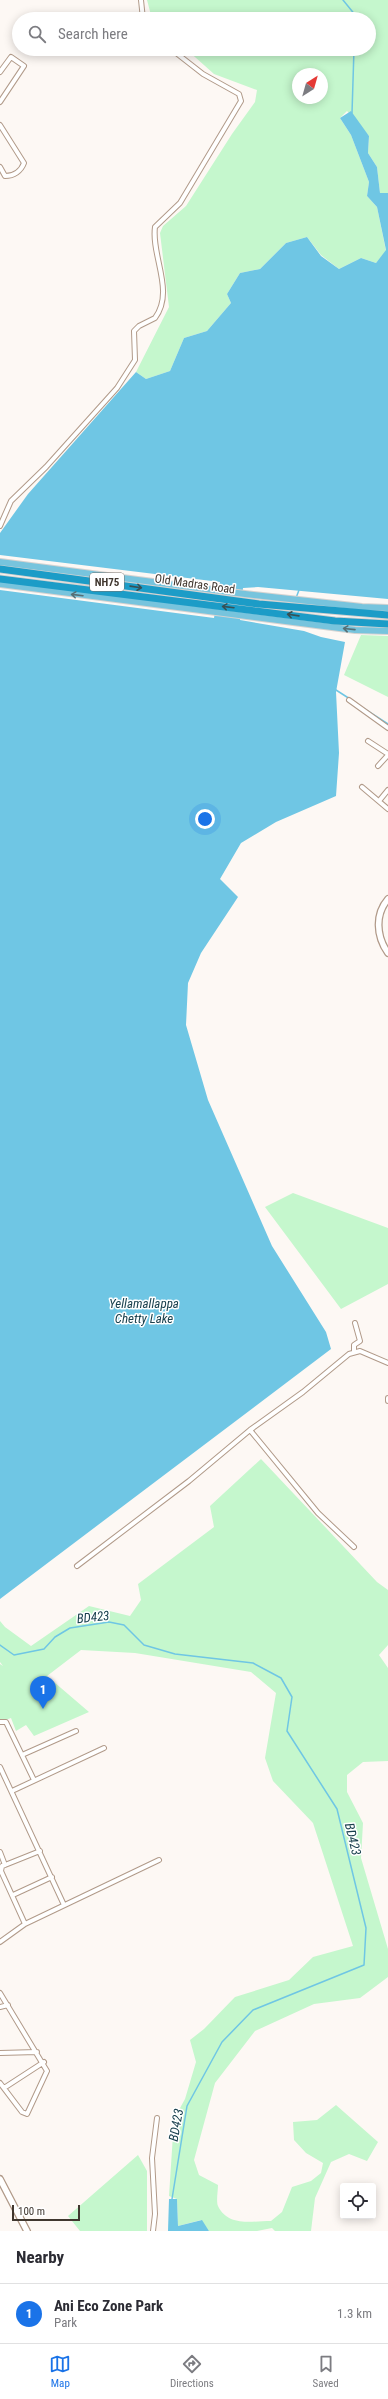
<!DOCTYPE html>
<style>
body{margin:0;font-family:"Roboto Condensed",sans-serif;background:#f2f2f3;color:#2b2b33}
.controls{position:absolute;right:12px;bottom:12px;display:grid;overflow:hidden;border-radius:4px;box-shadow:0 2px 10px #0003}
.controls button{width:36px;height:36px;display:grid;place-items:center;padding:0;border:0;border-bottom:1px solid #e1e1e2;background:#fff;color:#2b2b33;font:20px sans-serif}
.compass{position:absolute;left:292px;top:68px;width:36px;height:36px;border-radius:50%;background:#fff;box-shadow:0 2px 10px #0003;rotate:37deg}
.scale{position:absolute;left:12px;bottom:10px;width:68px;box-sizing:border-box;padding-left:4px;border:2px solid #40372f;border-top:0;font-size:11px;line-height:14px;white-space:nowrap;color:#40372f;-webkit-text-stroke:3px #fff;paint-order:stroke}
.you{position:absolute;left:205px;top:819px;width:14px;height:14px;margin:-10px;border:3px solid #fff;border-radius:50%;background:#1a73e8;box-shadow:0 0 0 6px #1a73e833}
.badge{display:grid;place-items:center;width:26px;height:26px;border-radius:50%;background:#1a73e8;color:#fff;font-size:13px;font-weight:700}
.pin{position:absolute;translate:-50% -33px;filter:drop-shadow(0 1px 2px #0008)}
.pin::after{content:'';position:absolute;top:21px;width:14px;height:12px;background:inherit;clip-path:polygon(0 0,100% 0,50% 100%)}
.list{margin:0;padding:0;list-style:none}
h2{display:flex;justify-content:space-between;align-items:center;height:52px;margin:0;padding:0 16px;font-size:17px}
h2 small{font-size:13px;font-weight:400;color:#7c7c81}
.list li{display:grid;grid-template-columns:26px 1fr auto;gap:12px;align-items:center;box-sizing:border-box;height:60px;padding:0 16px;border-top:1px solid #e1e1e2}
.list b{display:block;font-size:15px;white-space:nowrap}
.list p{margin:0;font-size:13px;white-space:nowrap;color:#7c7c81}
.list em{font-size:13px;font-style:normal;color:#7c7c81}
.icon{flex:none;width:22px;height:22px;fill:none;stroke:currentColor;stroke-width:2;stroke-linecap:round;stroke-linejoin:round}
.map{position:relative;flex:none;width:388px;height:2231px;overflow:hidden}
.search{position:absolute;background:#fff;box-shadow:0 2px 10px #0003;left:12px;right:12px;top:12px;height:44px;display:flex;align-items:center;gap:10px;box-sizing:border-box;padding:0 14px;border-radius:22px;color:#7c7c81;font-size:15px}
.sheet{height:112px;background:#fff}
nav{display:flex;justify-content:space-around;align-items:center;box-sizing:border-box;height:56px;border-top:1px solid #e1e1e2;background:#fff;font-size:11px;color:#7c7c81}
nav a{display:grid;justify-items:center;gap:2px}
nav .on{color:#1a73e8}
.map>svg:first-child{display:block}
.green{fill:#c5f7cd;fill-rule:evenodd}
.water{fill:#6fc6e4}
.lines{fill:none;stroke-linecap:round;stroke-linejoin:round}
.stream{stroke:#6fc6e4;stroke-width:1.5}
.street-casing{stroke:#b19a89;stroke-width:6}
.secondary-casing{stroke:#b19a89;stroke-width:8}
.primary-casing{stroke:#d5d3d1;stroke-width:8}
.highway-casing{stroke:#d5d3d1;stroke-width:9}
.street{stroke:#fff;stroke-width:4}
.secondary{stroke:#fff;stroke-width:5.5}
.primary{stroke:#77c4dd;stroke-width:6}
.highway{stroke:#1c9cc7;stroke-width:7}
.oneway{stroke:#375055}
.oneway2{stroke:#566f75}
.labels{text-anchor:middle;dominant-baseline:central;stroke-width:3;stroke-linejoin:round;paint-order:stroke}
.shield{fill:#fff;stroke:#79736d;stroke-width:1}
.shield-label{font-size:11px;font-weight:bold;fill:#40372f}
.street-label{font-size:12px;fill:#40372f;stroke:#fff}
.water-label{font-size:13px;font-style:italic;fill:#1a414e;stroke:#fff}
</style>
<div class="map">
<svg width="388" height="2231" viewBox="0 0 388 2231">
<rect width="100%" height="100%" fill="#fdf8f4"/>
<path class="green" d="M147,0H388V193H380L377,167L368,153L369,136L347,111L340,118L351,135L369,182L367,196L377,207L386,251L376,263L361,258L339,269L321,255L307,237L286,243L260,269L240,273L227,294L231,303L207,331L184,338L170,371L146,379L136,372L169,307L160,233L163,226L186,206L232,134L255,102L257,90L214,74L186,49H369V19H152ZM298,74H322V98H298Z
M361,635L388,636V697L344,675Z
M293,1193L388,1228V1284L341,1309L265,1207Z
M261,1459L377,1582L388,1590V1645L379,1655L388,1668V1761L363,1762L347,1775V1792L363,1823L361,1858L388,1949V1977L360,1998L314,2004L255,2031L215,2083L194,2160L199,2175L218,2185C218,2191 216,2201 218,2206C228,2227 252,2221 271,2221L282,2212L292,2187L311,2181L321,2173L323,2163L306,2153L294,2140L293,2122L317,2120L336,2105L378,2142L367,2161L349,2154L331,2162L315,2198L311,2231H275L272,2228L257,2231H209L201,2220L178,2226L177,2199L169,2196L174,2119L185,2099L196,2062L190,2040L204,2029L235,1997L289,1980L313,1957L353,1946L313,1823L273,1781L265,1758L276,1693L251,1672L135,1653L81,1650L47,1676L89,1712L34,1736L26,1725L16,1731L11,1718L0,1722V1664L3,1666L0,1662V1621L5,1627L31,1646L89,1606L130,1616L141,1600L138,1584L214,1527L210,1506Z
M138,2155L147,2171V2231H80L68,2216Z"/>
<path class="water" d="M351,111L369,136L368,153L377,167L380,193H388V599L258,587L243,588L240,620L304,631L321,637L345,642L336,692L339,753L336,796L276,822L241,843L220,879L238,897L201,953L188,983L186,1025L208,1100L272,1246L326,1332L331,1349L0,1599V590L214,618L220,582L0,555V533L28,494L136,372L146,379L170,371L184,338L207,331L231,303L227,294L240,273L260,269L286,243L307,237L321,256L339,269L361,258L376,263L386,250L377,207L367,196L369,182L351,135L340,118Z
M169,2199H177L178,2226L202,2220L209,2231H168Z"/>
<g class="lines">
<path class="stream" d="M343,0L356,16V19
M352,113L354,49
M296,598L299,590
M336,690L350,699
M363,708L388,724
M0,1645L14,1655L44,1649L55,1637L70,1628L109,1622L124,1625L144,1645L175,1654L253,1663L281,1678L292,1697L287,1731L337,1809L366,1928L364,1965L253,2010L222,2042L187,2106L172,2199"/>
<defs>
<path id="street" d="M141,0L143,19
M0,72L11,57L24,66L0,102
M0,125L24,163C21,171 14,176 5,176L0,167
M0,526L11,501L46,467L117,388L135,360L134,331L139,326L155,318C175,291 151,256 155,227L180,203L241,101L239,94L203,74L171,49
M349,700L388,728
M368,741L388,754
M378,766L388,755
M362,787L388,809
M379,801L388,790
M354,1352V1345L360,1341L355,1323
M388,1398V1401
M250,1430L318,1513L354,1547
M77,1566L189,1481L250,1430L303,1392L349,1354L360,1351L388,1363
M0,1722H6L34,1780
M22,1755L76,1731
M0,1767L64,1905
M12,1791L104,1748
M0,1852L5,1865L40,1851
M5,1865L2,1866L1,1871L25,1924
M13,1895L52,1877
M0,1942L25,1924L159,1860
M0,1993L47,2071L27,2114L22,2112L0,2083
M0,2007L8,2005
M0,2053L37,2052
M4,2088L44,2062
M153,2231L155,2214L152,2158L157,2118"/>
<path id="secondary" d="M388,899C375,914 376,936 388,953
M0,2179L27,2231"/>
<path id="primary" d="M0,562L245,594L362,607L388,608
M0,584L355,630L388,631"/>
<path id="highway" d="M0,569L259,604L388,615
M0,579L335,621L388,624"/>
</defs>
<use href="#street" class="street-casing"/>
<use href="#secondary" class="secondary-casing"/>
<use href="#primary" class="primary-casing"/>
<use href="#highway" class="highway-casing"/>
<use href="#street" class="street"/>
<use href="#secondary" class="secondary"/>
<use href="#primary" class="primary"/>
<use href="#highway" class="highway"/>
</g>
<defs><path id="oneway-shaft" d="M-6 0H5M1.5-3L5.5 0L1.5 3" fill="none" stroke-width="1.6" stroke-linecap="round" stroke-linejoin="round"/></defs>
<g class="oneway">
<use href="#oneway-shaft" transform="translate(136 587) rotate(8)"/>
<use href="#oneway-shaft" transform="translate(228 607) rotate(-173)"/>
<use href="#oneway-shaft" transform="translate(293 615) rotate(-172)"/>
</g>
<g class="oneway2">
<use href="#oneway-shaft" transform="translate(77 595) rotate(-173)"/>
<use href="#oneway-shaft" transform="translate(349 629) rotate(-174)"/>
</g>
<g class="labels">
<rect class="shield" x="90" y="573" width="34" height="18" rx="3"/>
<g class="shield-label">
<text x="107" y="582">NH75</text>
</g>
<g class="street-label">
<text transform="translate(195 584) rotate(8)">Old Madras Road</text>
</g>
<g class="water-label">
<text x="144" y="1303">Yellamallappa<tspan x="144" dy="15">Chetty Lake</tspan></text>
<text transform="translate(93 1617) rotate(-6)">BD423</text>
<text transform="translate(353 1839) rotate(76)">BD423</text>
<text transform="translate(176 2125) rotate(-80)">BD423</text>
</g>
</g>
</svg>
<div class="controls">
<button><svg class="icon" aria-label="locate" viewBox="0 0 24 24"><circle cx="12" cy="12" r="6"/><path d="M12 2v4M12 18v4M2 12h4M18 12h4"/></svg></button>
</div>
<svg class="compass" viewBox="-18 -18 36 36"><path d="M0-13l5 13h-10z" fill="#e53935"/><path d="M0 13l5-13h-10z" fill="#7c7c81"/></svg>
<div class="scale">100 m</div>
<div class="you"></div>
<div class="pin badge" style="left:43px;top:1709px">1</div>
<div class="search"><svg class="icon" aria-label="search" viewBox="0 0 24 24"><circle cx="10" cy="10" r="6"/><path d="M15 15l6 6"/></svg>Search here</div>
</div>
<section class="sheet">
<h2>Nearby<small></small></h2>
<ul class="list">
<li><span class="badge">1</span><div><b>Ani Eco Zone Park</b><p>Park</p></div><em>1.3 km</em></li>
</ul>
</section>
<nav>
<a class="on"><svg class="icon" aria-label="map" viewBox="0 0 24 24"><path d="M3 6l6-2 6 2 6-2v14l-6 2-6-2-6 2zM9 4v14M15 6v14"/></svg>Map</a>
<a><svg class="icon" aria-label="directions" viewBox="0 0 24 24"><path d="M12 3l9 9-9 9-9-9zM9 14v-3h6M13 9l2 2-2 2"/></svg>Directions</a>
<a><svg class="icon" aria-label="saved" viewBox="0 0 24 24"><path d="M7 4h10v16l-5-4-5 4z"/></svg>Saved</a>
</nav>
